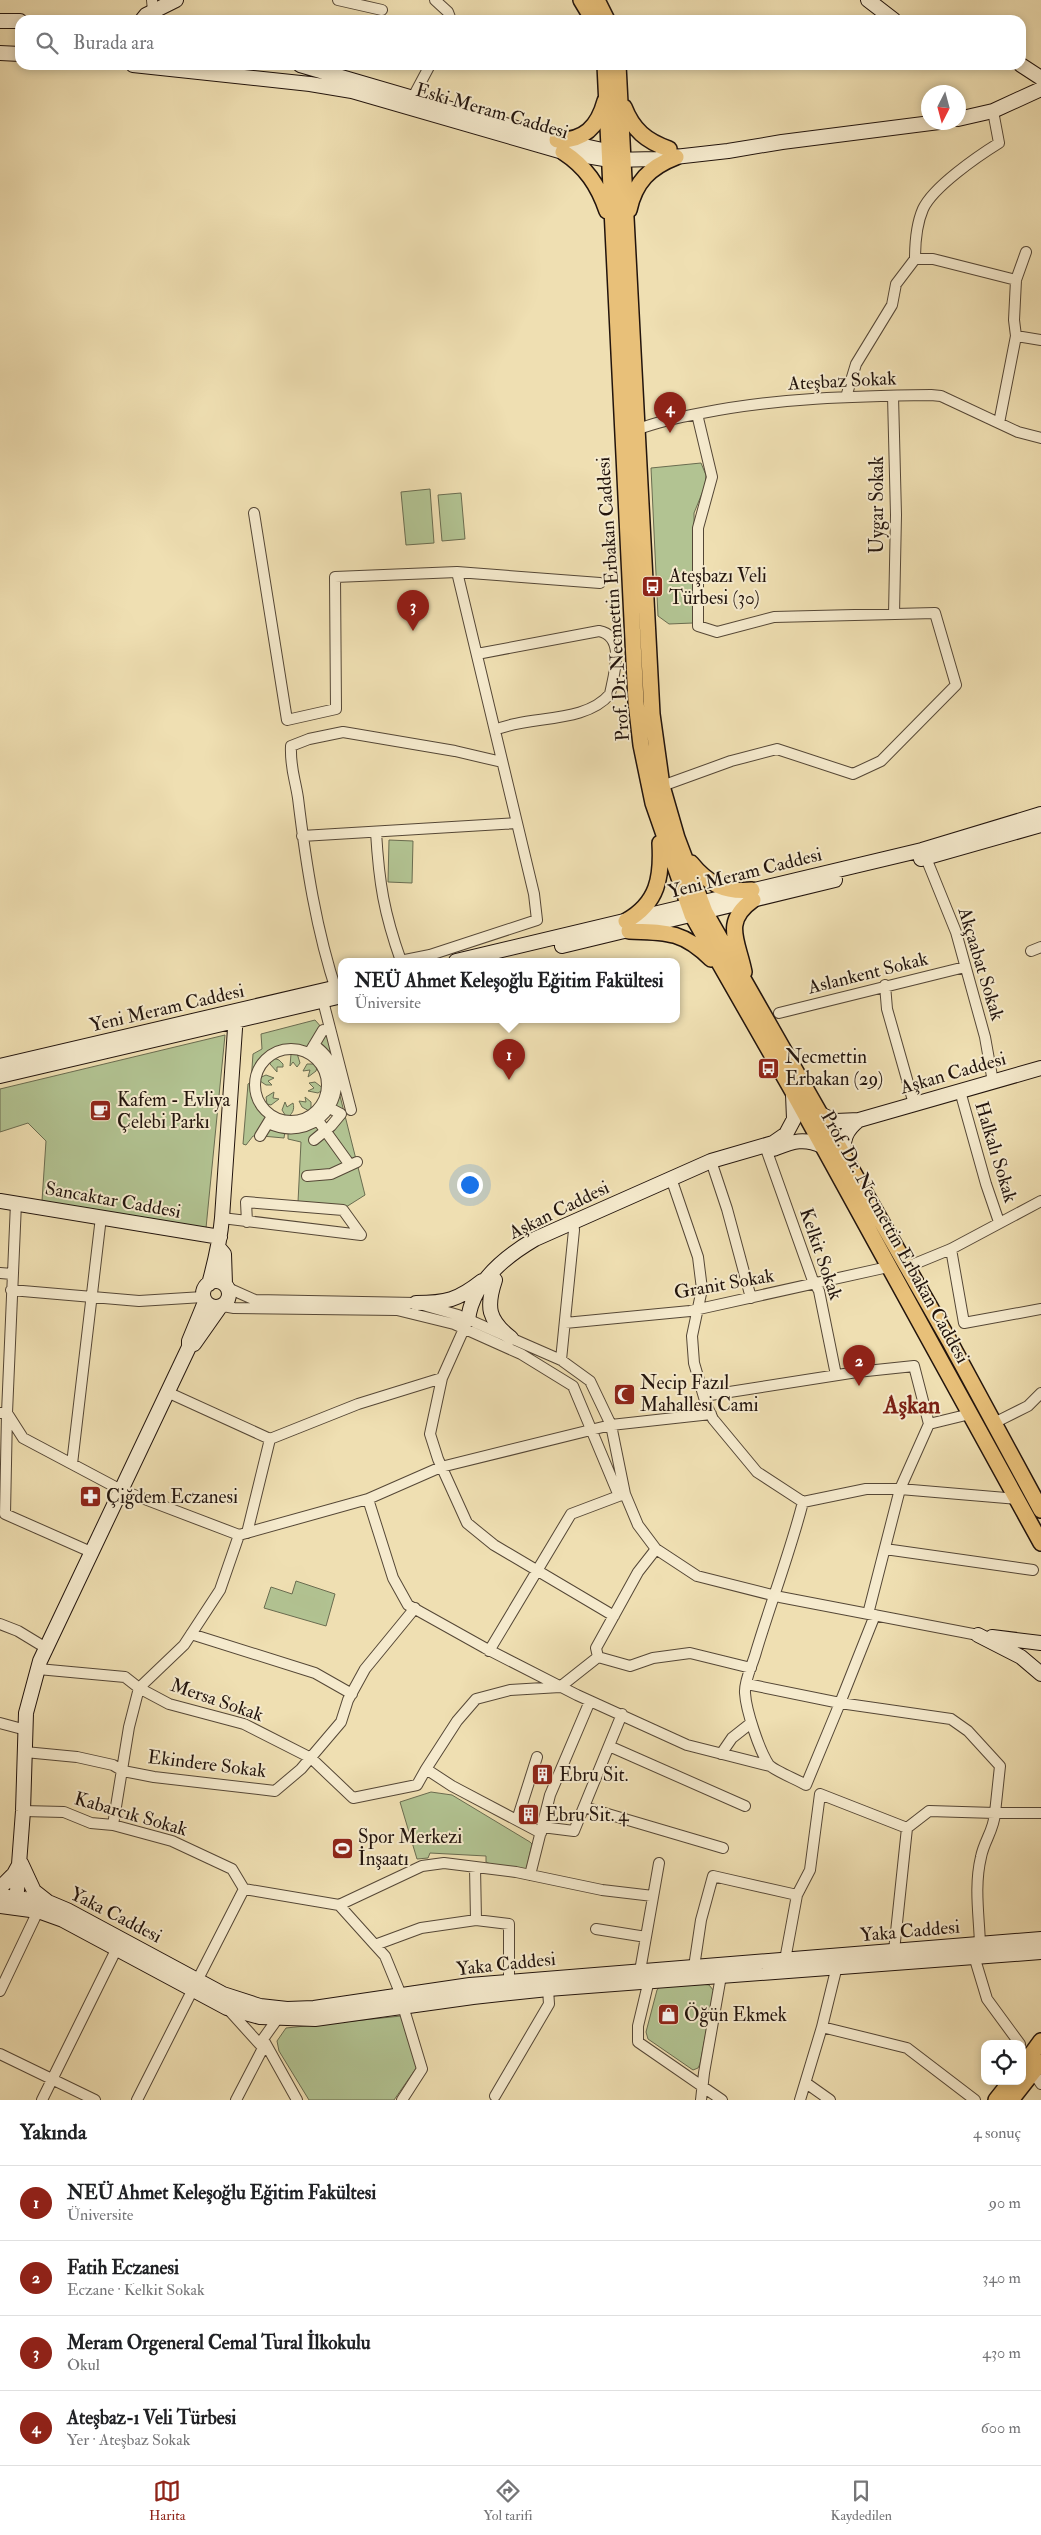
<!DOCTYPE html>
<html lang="tr">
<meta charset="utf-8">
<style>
body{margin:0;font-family:"IM FELL Double Pica",serif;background:#f6f6f6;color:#202124}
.controls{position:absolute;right:15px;bottom:15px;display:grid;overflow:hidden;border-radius:10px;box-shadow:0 2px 8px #0003}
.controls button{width:45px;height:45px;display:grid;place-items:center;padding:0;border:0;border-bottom:1px solid #e0e0e0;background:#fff;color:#202124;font:25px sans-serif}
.compass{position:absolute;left:921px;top:85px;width:45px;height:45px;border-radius:50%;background:#fff;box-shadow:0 2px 8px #0003;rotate:186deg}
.you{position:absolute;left:469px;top:1184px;width:18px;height:18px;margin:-12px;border:4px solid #fff;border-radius:50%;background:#1a73e8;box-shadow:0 0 0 8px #1a73e833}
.badge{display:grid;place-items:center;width:32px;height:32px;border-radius:50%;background:#8f2418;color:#fff;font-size:16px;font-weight:700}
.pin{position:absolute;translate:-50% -41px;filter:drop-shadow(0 1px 2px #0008)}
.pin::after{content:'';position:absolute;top:26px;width:18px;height:15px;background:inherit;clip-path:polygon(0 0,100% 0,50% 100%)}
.popup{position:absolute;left:338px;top:958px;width:342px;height:65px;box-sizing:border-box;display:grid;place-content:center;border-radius:10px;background:#fff;filter:drop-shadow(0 1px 4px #0005);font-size:16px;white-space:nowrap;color:#757577}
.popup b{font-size:19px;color:#202124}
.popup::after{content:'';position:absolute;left:50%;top:100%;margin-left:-10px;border:10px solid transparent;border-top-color:#fff}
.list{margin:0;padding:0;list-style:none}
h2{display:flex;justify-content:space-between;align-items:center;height:65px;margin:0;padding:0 20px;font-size:21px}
h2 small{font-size:16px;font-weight:400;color:#757577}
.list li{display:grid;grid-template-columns:32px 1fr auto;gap:15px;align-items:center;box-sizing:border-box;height:75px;padding:0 20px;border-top:1px solid #e0e0e0}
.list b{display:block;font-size:19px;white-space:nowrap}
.list p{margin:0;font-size:16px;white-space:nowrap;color:#757577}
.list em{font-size:16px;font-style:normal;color:#757577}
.icon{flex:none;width:28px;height:28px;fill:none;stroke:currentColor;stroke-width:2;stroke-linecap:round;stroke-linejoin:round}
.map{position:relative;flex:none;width:1041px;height:2100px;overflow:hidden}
.search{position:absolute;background:#fff;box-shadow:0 2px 8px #0003;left:15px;right:15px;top:15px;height:55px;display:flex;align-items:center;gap:12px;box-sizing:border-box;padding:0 18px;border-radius:15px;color:#757577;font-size:19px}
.sheet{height:365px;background:#fff}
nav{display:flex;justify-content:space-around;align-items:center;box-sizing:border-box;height:70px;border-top:1px solid #e0e0e0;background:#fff;font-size:14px;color:#757577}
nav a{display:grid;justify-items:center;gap:2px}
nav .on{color:#8f2418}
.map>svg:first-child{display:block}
.green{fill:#b2c392;stroke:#6a6c50}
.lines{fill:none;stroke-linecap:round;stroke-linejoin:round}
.street-casing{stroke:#554736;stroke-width:12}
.secondary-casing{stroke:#22140d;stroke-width:16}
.primary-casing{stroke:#22140d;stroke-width:18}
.street{stroke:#f5eacd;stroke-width:10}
.secondary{stroke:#f5eacd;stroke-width:14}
.primary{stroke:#e8c079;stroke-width:15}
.labels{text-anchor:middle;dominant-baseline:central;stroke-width:4;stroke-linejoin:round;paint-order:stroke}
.street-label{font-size:19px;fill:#22140d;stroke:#f5eacd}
.poi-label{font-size:19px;fill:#22140d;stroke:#f5eacd;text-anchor:start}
.district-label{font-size:24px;font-weight:bold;fill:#7a1f14;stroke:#f5eacd}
</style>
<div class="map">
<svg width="1041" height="2100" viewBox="0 0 1041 2100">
<rect width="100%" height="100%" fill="#efdfb2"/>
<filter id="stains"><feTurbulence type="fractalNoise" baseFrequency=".004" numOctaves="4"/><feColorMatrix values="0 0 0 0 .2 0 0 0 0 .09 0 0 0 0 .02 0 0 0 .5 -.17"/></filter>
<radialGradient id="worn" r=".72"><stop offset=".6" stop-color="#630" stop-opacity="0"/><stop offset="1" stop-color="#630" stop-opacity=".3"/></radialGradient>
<path class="green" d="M701,463L706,475L705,486L694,513L695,619L693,623L669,624L658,616L651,468Z
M430,489L434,543L406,545L401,492Z
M461,493L465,539L442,541L438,495Z
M389,840L413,841L412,883L388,882Z
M315,1020L322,1028L309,1052C264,1033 233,1086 270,1116L258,1136H253L246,1145L243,1144L248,1084L251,1082L253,1054L262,1049L261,1034Z
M325,1031L329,1037L334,1066L316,1045Z
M225,1035L206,1228L42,1201L46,1141L28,1123L0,1132V1089Z
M296,1050L300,1063L297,1067L293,1062L290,1066L291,1054Z
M270,1057L279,1060L283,1064V1067H277V1072L270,1064Z
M307,1064H318L316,1071L308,1077L310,1070L303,1071Z
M266,1075L274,1078L268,1081L272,1085H266L257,1079Z
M315,1082L324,1089L318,1093L308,1091L314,1088L309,1083Z
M338,1088L365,1195L346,1207L298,1202L301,1142L288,1139V1131L317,1122L328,1131L336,1123L332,1107Z
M274,1092L273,1098L279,1099L271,1105L267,1104L266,1097Z
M305,1097L311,1102V1112L302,1107L299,1101L306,1102Z
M285,1102L287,1107L293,1103C295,1110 292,1114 287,1118L282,1110Z
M269,1125L285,1131L284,1138L262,1136Z
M296,1581L335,1594L326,1626L264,1608L271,1587L292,1594Z
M431,1792L452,1795L530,1842L532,1844L526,1871L490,1864L486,1862V1856L430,1853L428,1858L417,1859L400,1802Z
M701,1984L709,1985L714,1991L700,2064L698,2068L693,2070L648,2039L646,2032L657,1990L659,1987Z
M401,2016L417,2067L394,2100H309L279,2051L277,2041L286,2028Z"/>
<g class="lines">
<defs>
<path id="street" d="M152,0L153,11
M338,0L382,10
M435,0L448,12L451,20
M413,97L430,65
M915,259C915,242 916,225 923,209C933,187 978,156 999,143L993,111
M1016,280L1014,320L1016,336
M893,396L896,515L894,614
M846,397L856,364L892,305L896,284L915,259H933L1016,280L1026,252
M999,423L1016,336L1041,340
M639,429C659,421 680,417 702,413C777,398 854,396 931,395L941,396L1018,432L1041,438
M254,513L287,720L336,709L335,577L457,572L600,583
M477,654L599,631C626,636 614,674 610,694C585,724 529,715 495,730
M662,786L731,761L777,749L853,774L881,761L956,685L935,613L774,617L717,632L698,626V528L712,477L697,414
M376,832C379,883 384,913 401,961
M302,836L517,823
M926,858L956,932L985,1037L993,1082
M1031,951L1041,947
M400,961L430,955L537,920L534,894L457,572
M885,985L887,1009L914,1104
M337,993C316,930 306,864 298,798C295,778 290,768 291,746L309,739L343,732L455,751L502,762
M323,1001L351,1110
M779,1013L965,967
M255 1085a36 36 0 1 1 72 0a36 36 0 1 1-72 0Z
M311,1050L323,1030
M960,1091L986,1184L999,1222
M314,1115L350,1165
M268,1123C322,1148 363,1080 314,1045
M260,1136L271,1118
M314,1140L331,1126L341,1114L324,1105
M765,1146L812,1278L819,1291L836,1375
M711,1161L727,1209L751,1298
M307,1176L331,1174L357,1162
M671,1178L698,1257L702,1289L692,1336L694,1363L706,1404L713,1419L757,1472L803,1502
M16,1203L7,1413L23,1438L121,1490L239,1535
M222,1218L361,1235L343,1210L246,1202L247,1222
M951,1249L964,1323L1041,1309
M907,1267L951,1249L1041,1201
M0,1273L12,1274
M228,1288L255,1300L416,1303L458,1315L561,1360L590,1381L611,1425L625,1494L638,1525L656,1549L697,1576L780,1597L978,1635
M11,1290L139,1301L203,1297
M223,1306L234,1308L397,1310L454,1324L521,1354L573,1386L619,1496
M467,1322L442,1378L430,1434L438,1459L467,1523L494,1545L614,1616
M565,1323L690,1311L888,1267
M561,1360L574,1230L573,1222
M167,1392L270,1439
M704,1396L857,1372L914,1366L929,1424
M0,1413H7L5,1514L91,1552
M994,1423L1028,1406L1041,1393
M72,1464L101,1217
M368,1499L441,1467L611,1425L711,1414
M247,1533L270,1439L358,1404L442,1378
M885,1549L1033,1570
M868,1614L900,1489L929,1424L970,1414
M875,1615L840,1703L951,1719L968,1731L1000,1766L995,1813L929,1811L907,1828
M0,1624L18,1631L46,1648
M191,1634L315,1673L352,1694
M489,1651L571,1514L624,1494
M598,1657L596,1648L638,1572L656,1549
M38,1669L125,1677L139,1688L169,1704L244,1724L311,1758L353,1798L417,1785L426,1769
M747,1684L840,1703L806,1785C798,1780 775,1771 769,1765C759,1750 746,1710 745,1693C744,1680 753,1664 756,1652C771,1602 790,1553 803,1502L866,1489H900L1018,1499
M0,1723L26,1730
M609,1746L745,1806
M25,1752L77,1757L113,1765L123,1771L154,1777L275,1791L301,1769L341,1722L348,1700L365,1669L415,1608
M721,1754L732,1738L751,1723
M584,1807L723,1848
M23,1811L64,1812L91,1823L113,1825L172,1841L232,1869L244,1889
M517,1820L537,1757
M113,1825L129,1727L139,1688L184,1645L220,1590L239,1535L368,1499L393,1578L408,1605L485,1648L577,1695L687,1745L770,1766
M542,1827L574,1831L622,1714
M541,1833L452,1786L426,1769L457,1721L476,1699L510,1690L560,1687L598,1657L630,1666L653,1658L690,1653L751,1668
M475,1867L476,1920
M530,1875L550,1795L590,1701
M596,1929L646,1937
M980,1944C979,1915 974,1886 981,1857C984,1841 994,1830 995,1813H1041
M375,1945L385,1956L401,1995
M974,1956L987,1999L1020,2044
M785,1960L797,1895L810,1870L820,1794L907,1828L894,1951
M694,1967L701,1920L713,1876L797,1895
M640,1971L659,1863
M198,1979L244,1889L339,1905
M649,1980L638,2026V2042L722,2100
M509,1981V1924L476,1920L421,1928L375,1945L339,1905L422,1866L444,1863L516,1872L602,1890L653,1896
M0,1991L38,1911
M227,2008L265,2050
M278,2018L263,2039L297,2100
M822,2027L907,2048L975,2100
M0,2054L95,2100
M1033,2072L1041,2084
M806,2083L830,2100
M495,2096L549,2004L548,1989
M42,2100L117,1948
M137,2100L193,1989
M236,2100L263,2048
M402,2100L422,2069L403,2006
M701,2100L704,2073L721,1976
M800,2100L822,2027L837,1966"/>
<path id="secondary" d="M868,0L894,20
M142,20L146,15L176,0
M0,21H20
M0,53L20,54
M133,65L310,84L352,91L563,152L610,160L657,159L728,151L782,142L939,122
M300,65L557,140L607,151
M1021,65L1041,78
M958,119L993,111L1041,89
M921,859L1041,825
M562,946L835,880
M456,961L922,850L1041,814
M0,1066L342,986
M0,1076L342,996
M820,1114L836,1121L859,1120L1041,1068
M773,1149C792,1142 803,1137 822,1146
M844,1156C842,1140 846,1130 859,1120
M0,1201L220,1237
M219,1248L224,1254L225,1284
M495,1280C486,1307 488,1320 511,1338
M203 1294a13 13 0 1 1 26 0a13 13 0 1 1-26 0Z
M209,1284C215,1262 220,1241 222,1218L236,1014
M416,1303C446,1303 458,1300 482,1281
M468,1320C472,1283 506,1256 535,1239L711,1161L773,1143L786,1134L794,1119L793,1094
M194,1344L220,1307
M978,1635L1021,1657L1041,1674
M992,1637L1041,1643
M21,1863L34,1891L48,1902
M0,1888L14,1874L19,1865
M0,1896L48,1902L67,1910L223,1994L260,2006L287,2009L314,2008L470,1985L1041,1939
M16,1904L23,1811L26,1713L40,1661L189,1347V1341L205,1302
M0,1906L38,1911L63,1920L227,2008L260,2017L315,2019L473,1997L548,1989L1041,1952"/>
<path id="primary" d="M581,0L593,20
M597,0L607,20
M605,65L636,702L641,745L653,803L692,915L793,1092L1041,1543
M618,65L652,714L662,786L677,838L705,912L950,1342L1041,1510
M624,107C633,130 646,141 669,149
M557,140C584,141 598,127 605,101
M563,152C586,167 598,185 607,211
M629,210C635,182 650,167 676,157
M691,863C707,883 725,893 752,890
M626,921C658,903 662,877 660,843
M629,931C666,932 683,931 711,959
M744,972C738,941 722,922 753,900
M1022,2067L1041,2041
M996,2100L1011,2081
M1011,2100L1041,2062"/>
</defs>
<use href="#street" class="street-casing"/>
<use href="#secondary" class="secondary-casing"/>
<use href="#primary" class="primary-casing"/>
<use href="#street" class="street"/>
<use href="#secondary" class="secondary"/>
<use href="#primary" class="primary"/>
</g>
<defs>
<symbol id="bus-square" viewBox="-11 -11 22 22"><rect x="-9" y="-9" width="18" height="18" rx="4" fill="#8f2418" stroke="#f5eacd"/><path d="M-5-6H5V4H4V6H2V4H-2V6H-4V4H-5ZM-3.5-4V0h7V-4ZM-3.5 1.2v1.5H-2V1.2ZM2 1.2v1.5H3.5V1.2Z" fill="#fff"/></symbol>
<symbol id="cafe-square" viewBox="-11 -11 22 22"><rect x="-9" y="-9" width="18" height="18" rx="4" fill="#8f2418" stroke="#f5eacd"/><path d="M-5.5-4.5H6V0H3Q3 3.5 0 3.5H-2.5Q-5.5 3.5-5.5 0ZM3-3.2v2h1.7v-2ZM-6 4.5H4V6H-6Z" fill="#fff"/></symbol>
<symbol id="mosque-square" viewBox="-11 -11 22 22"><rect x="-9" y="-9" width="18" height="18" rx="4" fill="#8f2418" stroke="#f5eacd"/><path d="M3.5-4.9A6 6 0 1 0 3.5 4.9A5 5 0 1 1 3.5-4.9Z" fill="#fff"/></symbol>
<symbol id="pharmacy-square" viewBox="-11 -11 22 22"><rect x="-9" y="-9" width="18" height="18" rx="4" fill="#8f2418" stroke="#f5eacd"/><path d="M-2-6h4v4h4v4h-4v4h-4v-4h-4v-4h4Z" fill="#fff"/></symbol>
<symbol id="building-square" viewBox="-11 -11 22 22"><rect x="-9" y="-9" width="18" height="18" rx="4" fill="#8f2418" stroke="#f5eacd"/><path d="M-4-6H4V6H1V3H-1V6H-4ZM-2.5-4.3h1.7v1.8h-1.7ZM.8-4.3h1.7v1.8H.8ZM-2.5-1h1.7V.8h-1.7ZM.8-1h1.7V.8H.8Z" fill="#fff"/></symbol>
<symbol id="stadium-square" viewBox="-11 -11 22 22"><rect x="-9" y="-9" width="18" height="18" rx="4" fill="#8f2418" stroke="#f5eacd"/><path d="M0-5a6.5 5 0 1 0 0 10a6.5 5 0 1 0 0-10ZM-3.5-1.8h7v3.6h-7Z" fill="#fff"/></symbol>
<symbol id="shop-square" viewBox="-11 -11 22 22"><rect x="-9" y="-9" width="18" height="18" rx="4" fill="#8f2418" stroke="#f5eacd"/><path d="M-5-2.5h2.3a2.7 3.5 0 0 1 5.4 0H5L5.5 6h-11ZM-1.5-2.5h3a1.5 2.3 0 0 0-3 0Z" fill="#fff"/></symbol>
</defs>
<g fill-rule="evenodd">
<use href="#bus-square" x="640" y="574" width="25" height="25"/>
<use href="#bus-square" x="756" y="1056" width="25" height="25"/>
<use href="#cafe-square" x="88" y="1098" width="25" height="25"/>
<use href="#mosque-square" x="612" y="1382" width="25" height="25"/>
<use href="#pharmacy-square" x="78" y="1484" width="25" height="25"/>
<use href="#building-square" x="530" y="1762" width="25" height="25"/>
<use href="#building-square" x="516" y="1802" width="25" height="25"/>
<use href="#stadium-square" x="330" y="1836" width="25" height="25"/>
<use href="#shop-square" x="656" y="2002" width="25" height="25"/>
</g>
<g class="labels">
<g class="street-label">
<text transform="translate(492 111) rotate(16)">Eski Meram Caddesi</text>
<text transform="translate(842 381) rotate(-3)">Ateşbaz Sokak</text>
<text transform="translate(877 505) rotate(-90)">Uygar Sokak</text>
<text transform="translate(613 599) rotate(-94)">Prof. Dr. Necmettin Erbakan Caddesi</text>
<text transform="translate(745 873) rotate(-14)">Yeni Meram Caddesi</text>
<text transform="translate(981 964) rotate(73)">Akçaabat Sokak</text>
<text transform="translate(868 973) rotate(-14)">Aslankent Sokak</text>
<text transform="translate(167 1008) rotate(-13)">Yeni Meram Caddesi</text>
<text transform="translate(953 1073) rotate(-16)">Aşkan Caddesi</text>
<text transform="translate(996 1152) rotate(73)">Halkalı Sokak</text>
<text transform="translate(113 1200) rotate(10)">Sancaktar Caddesi</text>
<text transform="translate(559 1210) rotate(-26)">Aşkan Caddesi</text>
<text transform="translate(895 1237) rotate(61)">Prof. Dr. Necmettin Erbakan Caddesi</text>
<text transform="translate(821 1254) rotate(71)">Kelkit Sokak</text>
<text transform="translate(724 1284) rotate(-10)">Granit Sokak</text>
<text transform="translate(217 1700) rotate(19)">Mersa Sokak</text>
<text transform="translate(207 1764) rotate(7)">Ekindere Sokak</text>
<text transform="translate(131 1814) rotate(16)">Kabarcık Sokak</text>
<text transform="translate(116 1915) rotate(27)">Yaka Caddesi</text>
<text transform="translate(910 1931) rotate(-5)">Yaka Caddesi</text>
<text transform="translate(506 1964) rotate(-6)">Yaka Caddesi</text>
</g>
<g class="poi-label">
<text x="669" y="576">Ateşbazı Veli<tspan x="669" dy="22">Türbesi (30)</tspan></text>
<text x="785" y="1057">Necmettin<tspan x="785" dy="22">Erbakan (29)</tspan></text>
<text x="117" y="1100">Kafem - Evliya<tspan x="117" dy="22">Çelebi Parkı</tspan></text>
<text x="640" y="1383">Necip Fazıl<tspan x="640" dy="22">Mahallesi Cami</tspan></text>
<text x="106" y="1497">Çiğdem Eczanesi</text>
<text x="559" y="1775">Ebru Sit.</text>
<text x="545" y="1815">Ebru Sit. 4</text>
<text x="358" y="1837">Spor Merkezi<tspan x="358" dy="22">İnşaatı</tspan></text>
<text x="684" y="2015">Öğün Ekmek</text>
</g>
<g class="district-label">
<text x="912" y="1405">Aşkan</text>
</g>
</g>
<rect width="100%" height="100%" filter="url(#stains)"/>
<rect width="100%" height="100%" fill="url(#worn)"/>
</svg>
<div class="controls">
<button><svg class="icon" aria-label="locate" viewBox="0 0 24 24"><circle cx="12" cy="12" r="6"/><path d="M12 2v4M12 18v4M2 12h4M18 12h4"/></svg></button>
</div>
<svg class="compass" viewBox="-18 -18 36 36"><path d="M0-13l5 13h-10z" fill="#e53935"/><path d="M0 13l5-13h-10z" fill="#757577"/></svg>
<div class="you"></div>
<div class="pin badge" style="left:509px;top:1080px">1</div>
<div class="popup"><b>NEÜ Ahmet Keleşoğlu Eğitim Fakültesi</b>Üniversite</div>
<div class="pin badge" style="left:859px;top:1386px">2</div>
<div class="pin badge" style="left:413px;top:631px">3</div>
<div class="pin badge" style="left:670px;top:433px">4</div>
<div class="search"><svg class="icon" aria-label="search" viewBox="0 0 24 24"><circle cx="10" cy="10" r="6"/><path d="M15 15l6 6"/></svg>Burada ara</div>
</div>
<section class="sheet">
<h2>Yakında<small>4 sonuç</small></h2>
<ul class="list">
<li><span class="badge">1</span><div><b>NEÜ Ahmet Keleşoğlu Eğitim Fakültesi</b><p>Üniversite</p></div><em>90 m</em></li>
<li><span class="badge">2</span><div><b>Fatih Eczanesi</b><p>Eczane · Kelkit Sokak</p></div><em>340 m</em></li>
<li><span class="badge">3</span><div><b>Meram Orgeneral Cemal Tural İlkokulu</b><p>Okul</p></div><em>430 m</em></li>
<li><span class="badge">4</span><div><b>Ateşbaz-ı Veli Türbesi</b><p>Yer · Ateşbaz Sokak</p></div><em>600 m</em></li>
</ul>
</section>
<nav>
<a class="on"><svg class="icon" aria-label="map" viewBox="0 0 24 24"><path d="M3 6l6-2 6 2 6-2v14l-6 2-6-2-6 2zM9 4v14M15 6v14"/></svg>Harita</a>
<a><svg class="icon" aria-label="directions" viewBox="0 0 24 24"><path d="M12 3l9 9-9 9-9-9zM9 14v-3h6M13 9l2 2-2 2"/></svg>Yol tarifi</a>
<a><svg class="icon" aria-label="saved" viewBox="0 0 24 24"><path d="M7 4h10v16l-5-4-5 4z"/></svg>Kaydedilen</a>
</nav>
